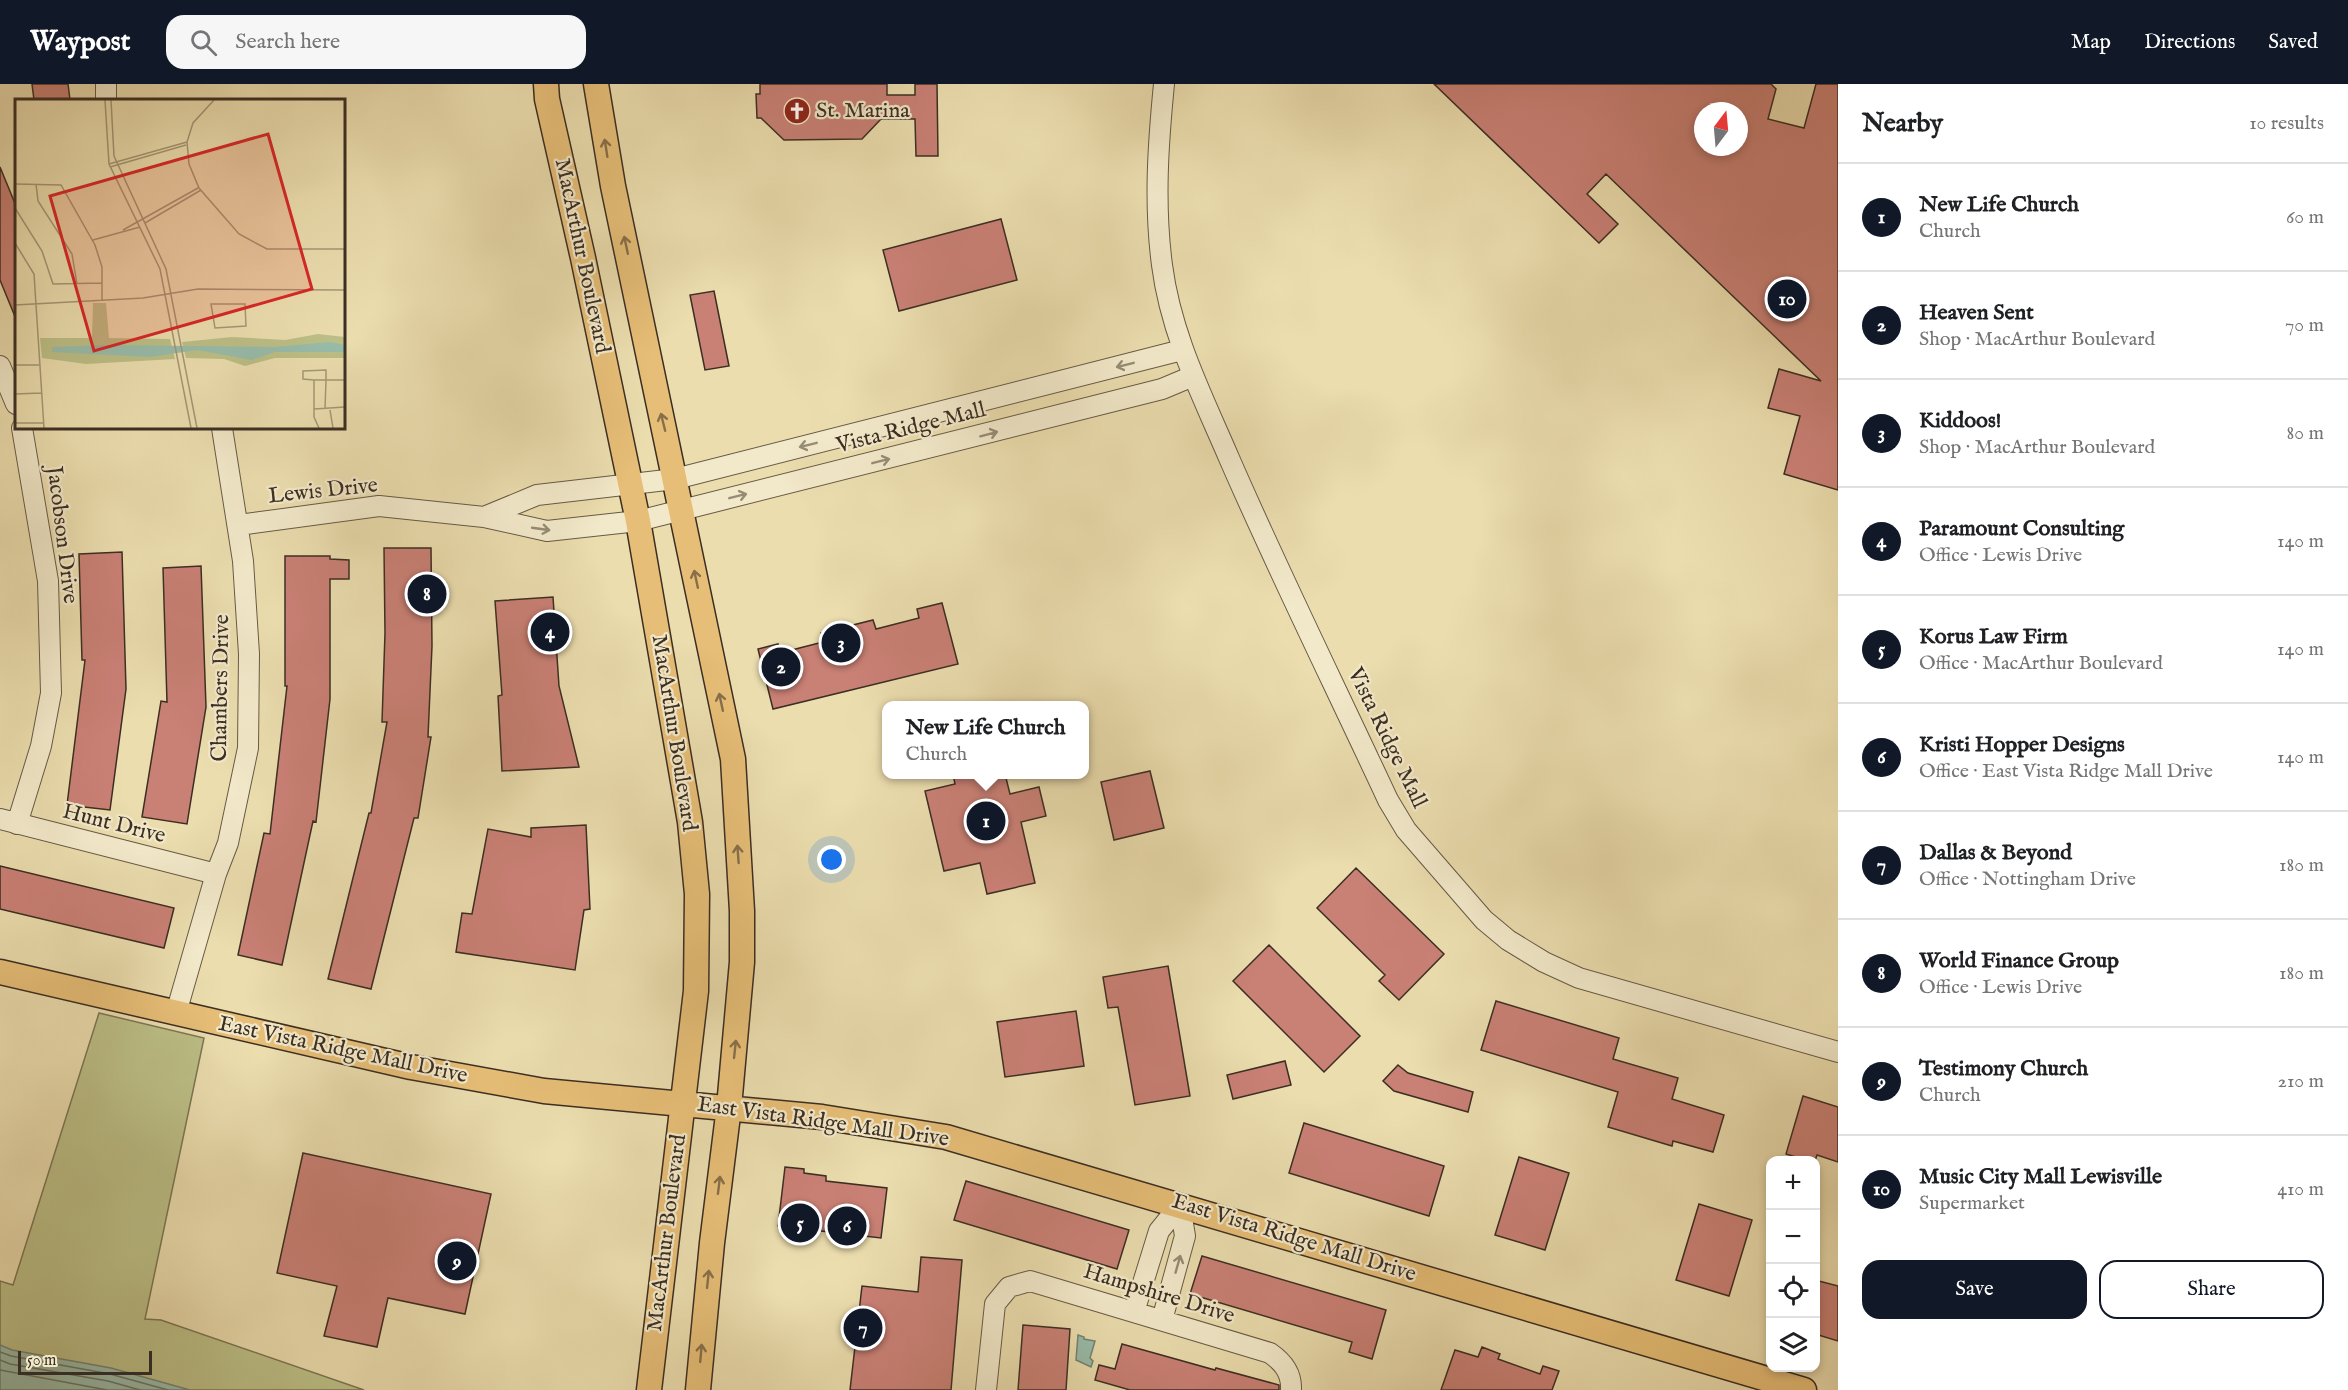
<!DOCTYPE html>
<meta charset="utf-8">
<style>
body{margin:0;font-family:"IM FELL English",serif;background:#f6f6f6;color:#202124}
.controls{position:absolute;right:18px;bottom:18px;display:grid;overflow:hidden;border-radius:12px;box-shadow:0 3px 9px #0003}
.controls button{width:54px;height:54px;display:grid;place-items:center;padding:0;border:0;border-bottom:2px solid #e0e0e0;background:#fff;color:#202124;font:30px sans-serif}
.compass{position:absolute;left:1694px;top:18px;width:54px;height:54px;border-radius:50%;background:#fff;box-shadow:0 3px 9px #0003;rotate:16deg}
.scale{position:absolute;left:18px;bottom:15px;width:134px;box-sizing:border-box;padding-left:6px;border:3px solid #3b2e23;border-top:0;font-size:16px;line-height:21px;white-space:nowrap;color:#3b2e23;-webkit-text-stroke:4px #f2e9ca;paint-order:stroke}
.you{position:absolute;left:832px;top:776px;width:21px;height:21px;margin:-15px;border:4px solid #fff;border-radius:50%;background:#1a73e8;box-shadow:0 0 0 9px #1a73e833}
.badge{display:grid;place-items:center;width:39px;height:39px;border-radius:50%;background:#111827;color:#fff;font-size:20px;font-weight:700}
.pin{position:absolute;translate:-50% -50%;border:3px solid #fff;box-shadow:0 2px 6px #0006}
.popup{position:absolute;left:882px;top:617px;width:207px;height:78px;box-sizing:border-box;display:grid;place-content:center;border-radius:12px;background:#fff;filter:drop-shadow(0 2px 4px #0005);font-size:20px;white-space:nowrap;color:#757577}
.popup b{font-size:22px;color:#202124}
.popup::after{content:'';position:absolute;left:50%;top:100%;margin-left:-12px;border:12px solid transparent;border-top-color:#fff}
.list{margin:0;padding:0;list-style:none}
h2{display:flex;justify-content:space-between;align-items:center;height:78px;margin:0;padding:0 24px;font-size:26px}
h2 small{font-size:20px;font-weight:400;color:#757577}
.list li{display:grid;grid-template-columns:39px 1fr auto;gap:18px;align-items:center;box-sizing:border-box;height:108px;padding:0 24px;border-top:2px solid #e0e0e0}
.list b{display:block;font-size:22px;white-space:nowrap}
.list p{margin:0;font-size:20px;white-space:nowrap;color:#757577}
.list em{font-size:20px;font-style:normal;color:#757577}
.actions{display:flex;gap:12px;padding:18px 24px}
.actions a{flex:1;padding:14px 0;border:2px solid #111827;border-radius:18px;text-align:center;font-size:21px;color:#111827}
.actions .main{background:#111827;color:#fff}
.icon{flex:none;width:33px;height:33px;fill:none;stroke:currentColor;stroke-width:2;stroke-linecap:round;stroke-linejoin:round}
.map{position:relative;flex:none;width:1838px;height:1306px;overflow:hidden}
header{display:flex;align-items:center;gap:36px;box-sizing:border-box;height:84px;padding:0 30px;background:#111827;color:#fff}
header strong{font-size:28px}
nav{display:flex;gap:33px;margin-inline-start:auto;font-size:21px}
.search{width:420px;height:54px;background:#f6f6f6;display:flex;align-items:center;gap:15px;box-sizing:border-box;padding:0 21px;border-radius:18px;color:#757577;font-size:22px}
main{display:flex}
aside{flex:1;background:#fff}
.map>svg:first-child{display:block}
.green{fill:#bcbf87;stroke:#7c7655;stroke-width:1.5}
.water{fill:#98bcaa;stroke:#738374;stroke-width:1.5}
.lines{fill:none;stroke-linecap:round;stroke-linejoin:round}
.shore{stroke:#6a7566;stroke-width:1.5}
.building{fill:#c98075;stroke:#3b2e23;stroke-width:1.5;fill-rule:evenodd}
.minor-casing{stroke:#675a46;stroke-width:22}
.major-casing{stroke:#3b2e23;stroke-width:27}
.minor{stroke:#f2e9ca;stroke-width:20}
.major{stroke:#e6be77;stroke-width:24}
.oneway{stroke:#886f49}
.oneway2{stroke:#968c76}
.labels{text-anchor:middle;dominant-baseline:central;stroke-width:4.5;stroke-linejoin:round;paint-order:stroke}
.poi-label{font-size:22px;fill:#3b2e23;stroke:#f2e9ca;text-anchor:start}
.street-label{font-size:22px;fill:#3b2e23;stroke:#f2e9ca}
.inset-road{fill:none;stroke:#a59776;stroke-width:1.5}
.view{fill:#d62828;fill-opacity:0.15;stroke:#d62828;stroke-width:3}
.inset-edge{fill:none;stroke:#3b2e23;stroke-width:3}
</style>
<header>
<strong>Waypost</strong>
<div class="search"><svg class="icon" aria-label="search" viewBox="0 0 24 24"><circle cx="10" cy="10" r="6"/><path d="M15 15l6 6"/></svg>Search here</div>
<nav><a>Map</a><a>Directions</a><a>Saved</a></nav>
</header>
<main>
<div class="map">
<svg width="1838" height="1306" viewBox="0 0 1838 1306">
<rect width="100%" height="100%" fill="#ebddae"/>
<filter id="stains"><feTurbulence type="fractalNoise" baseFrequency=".00333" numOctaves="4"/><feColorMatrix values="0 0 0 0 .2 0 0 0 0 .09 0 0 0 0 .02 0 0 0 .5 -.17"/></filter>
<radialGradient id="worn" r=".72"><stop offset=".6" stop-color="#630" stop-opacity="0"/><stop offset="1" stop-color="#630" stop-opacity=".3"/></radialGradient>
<path class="green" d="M99,929L204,954L145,1235L161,1236L364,1306H0V1197L13,1201Z"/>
<path class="water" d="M1078,1251L1084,1253V1255L1095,1257L1090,1274L1093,1277L1091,1283L1076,1276Z
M0,1261L12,1266L111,1284L190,1306H0Z"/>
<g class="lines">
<path class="shore" d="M0,1268L11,1272L110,1290L168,1306
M0,1276L10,1280L108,1297L140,1306
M0,1286L107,1306"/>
</g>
<path class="building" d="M32,0H68L70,16H34Z
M760,0H887V11H915V0H937L938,72H916L915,35H881L862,55L784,56L761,34H757L756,10H760Z
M1434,0H1771L1776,5L1768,35L1804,44L1816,0H1838V406L1784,390L1800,332L1768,324L1779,285L1821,297L1606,90L1587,110L1618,140L1599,159ZM1703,27H1739V63H1703Z
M0,83L16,122V235L0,196Z
M1001,135L1017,196L899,227L883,166Z
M714,207L729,282L705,286L690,211Z
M384,464H431L432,562L428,653H431L418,734H414L371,905L328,895L369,729H371L387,638H382L385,549Z
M122,468L126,605L110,726L67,721L85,576H82L79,470Z
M285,472H330V475L349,476V495H330V615L316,738L313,737L282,881L238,871L264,749L270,750L287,602H285Z
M201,482L206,623L187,740L142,733L161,617L167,618L163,484Z
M553,513L559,602L579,683L502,687L498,612L502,611L495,517Z
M942,519L958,580L773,625L758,565L778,560L780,569L823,558L821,549L873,536L876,545L919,534L917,525Z
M1150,687L1164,744L1114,756L1101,698Z
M953,690H1005L1010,710L1039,703L1046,732L1021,738L1035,799L987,810L980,779L944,787L925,707L955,700Z
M586,741L590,825L584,826L575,886L456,868L462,829L472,830L488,745L531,753V744Z
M0,782L174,824L164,864L0,825Z
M1356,784L1444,870L1399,916L1379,897L1385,891L1317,824Z
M1269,861L1360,952L1324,988L1233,897Z
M1168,882L1190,1012L1135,1021L1118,923L1108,924L1103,893Z
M1496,917L1619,954L1613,975L1678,994L1672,1015L1724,1031L1713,1068L1673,1057L1672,1062L1608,1043L1618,1008L1481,966Z
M1076,927L1084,982L1005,993L997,938Z
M1285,977L1291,1001L1233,1015L1227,991Z
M1398,981L1408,989L1473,1008L1468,1028L1394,1007L1383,997Z
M1803,1012L1838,1023V1078L1817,1071L1815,1077H1808L1786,1070Z
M1304,1039L1444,1082L1429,1132L1289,1089Z
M303,1069L491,1110L465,1230L388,1214L377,1263L324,1252L337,1202L277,1189Z
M1519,1073L1569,1089L1545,1166L1495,1151Z
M785,1083L804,1085V1089L826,1092V1097L887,1104L881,1154L778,1142Z
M966,1097L1129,1146L1117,1185L954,1136Z
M1699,1120L1752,1136L1729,1212L1676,1196Z
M1202,1172L1386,1226L1372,1275L1349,1268L1352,1258L1190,1210Z
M921,1173L962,1176L951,1306H850L862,1202L918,1208Z
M1815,1196L1838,1202V1257L1815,1250Z
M1023,1241L1070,1245L1066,1306H1018Z
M1122,1260L1215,1286L1216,1284L1279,1301V1306H1130L1095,1296L1099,1281L1115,1285Z
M1482,1263L1500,1270L1498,1275L1540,1290L1543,1282L1559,1287L1552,1306H1441L1455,1266L1478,1273Z"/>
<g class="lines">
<defs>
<path id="minor" d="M1164,0C1158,61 1154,120 1162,181C1171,251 1202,311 1229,374C1279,489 1335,602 1388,716L1406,746L1484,836L1508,856L1544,878L1579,894L1838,968
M106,16V0
M0,282L16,320
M484,433L537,411L675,395L1182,266
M239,441L379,422L484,433L547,447L638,437L1162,305L1193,292
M0,735L216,790
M17,740L41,662L51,609L48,497L22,344
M176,929L216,790L228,759L248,664L249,570L243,477L222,344
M1134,1228L1159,1147L1180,1121
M1162,1236L1185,1152L1180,1121
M986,1306L995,1220L1009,1203L1030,1197L1270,1269C1283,1278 1292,1289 1291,1306"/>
<path id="major" d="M546,0L547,15L583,174L638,437L690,738L697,810L696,907L649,1306
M596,0L613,102L733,675L742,827V878L729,1023L712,1159L698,1306
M0,888L411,983L544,1007L822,1033L946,1053L1804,1306"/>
</defs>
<use href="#minor" class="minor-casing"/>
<use href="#major" class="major-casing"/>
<use href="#minor" class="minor"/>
<use href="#major" class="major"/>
</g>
<defs><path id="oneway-shaft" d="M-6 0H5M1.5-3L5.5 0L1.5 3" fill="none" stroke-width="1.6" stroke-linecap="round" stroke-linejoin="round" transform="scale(1.5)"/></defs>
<g class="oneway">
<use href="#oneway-shaft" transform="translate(606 64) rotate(-99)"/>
<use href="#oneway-shaft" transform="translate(626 161) rotate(-102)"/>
<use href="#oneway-shaft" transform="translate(663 338) rotate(-104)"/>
<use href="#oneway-shaft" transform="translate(696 495) rotate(-102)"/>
<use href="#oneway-shaft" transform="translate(721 618) rotate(-102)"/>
<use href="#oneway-shaft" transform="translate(738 770) rotate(-94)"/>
<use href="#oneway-shaft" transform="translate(735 965) rotate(-84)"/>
<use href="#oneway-shaft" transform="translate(719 1101) rotate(-83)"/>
<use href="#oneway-shaft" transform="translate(708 1195) rotate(-84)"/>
<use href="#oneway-shaft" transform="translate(701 1269) rotate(-85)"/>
</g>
<g class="oneway2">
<use href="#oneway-shaft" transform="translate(1125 281) rotate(166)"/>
<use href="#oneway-shaft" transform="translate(989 350) rotate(-15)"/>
<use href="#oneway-shaft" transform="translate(808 361) rotate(166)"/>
<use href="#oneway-shaft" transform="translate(881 377) rotate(-14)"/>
<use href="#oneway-shaft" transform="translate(738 412) rotate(-14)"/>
<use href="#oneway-shaft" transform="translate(541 445) rotate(8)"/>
<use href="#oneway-shaft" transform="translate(1178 1180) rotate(-74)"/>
</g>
<defs>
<symbol id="church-disc" viewBox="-11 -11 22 22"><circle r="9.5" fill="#8f2418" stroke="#f2e9ca"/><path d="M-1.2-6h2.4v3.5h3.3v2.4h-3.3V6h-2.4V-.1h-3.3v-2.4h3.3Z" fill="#fff"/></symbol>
</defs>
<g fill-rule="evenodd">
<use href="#church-disc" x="782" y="12" width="30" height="30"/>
</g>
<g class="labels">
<g class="poi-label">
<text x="816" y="27">St. Marina</text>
</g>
<g class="street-label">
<text transform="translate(582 172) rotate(78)">MacArthur Boulevard</text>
<text transform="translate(911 344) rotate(-14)">Vista Ridge Mall</text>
<text transform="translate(323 407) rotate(-6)">Lewis Drive</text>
<text transform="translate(62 451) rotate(83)">Jacobson Drive</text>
<text transform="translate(221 604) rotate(-89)">Chambers Drive</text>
<text transform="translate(674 649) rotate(81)">MacArthur Boulevard</text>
<text transform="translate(1387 654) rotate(64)">Vista Ridge Mall</text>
<text transform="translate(114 740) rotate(14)">Hunt Drive</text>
<text transform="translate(343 966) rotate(12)">East Vista Ridge Mall Drive</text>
<text transform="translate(823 1038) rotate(8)">East Vista Ridge Mall Drive</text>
<text transform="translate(667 1149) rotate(-83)">MacArthur Boulevard</text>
<text transform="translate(1294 1154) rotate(17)">East Vista Ridge Mall Drive</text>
<text transform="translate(1159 1210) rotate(17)">Hampshire Drive</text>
</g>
</g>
<g transform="translate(15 15)">
<rect width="330" height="330" fill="#ebddae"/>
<path d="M78,204H91L94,239L155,240L160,260L71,265L27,259L25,239H77ZM303,235L330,238V259H260L230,267L209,260L171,259L167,243L217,238L270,241Z" fill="#bcbf87"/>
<path d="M315,243L330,246V253H260L237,261L182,251L135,258L37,253V248L92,246L259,248Z" fill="#98bcaa"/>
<path class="inset-road" d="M90,1L94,65L145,170L176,329M96,1L99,57L151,170L182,329M199,1L178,24L172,43L174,65L184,89L224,135L252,150H330M94,65L172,43M95,68L171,46M0,85L46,86L80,146L87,168V202M21,85L23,102L57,155L62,185M0,109L27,152L38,185L87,184M130,124L186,91M108,131L183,89M78,141L125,128M0,144L19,175L29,329M196,205H230L231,227L200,229ZM0,206L128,199L183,190L330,191M0,266H24M299,281V318L304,329M0,295L26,294M299,310L330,308M310,310L311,281V271L288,272V280L299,281H330M315,311L318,329M0,324H28"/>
<path class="view" d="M253,35L297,190L79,252L35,97Z"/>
<rect width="330" height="330" class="inset-edge"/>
</g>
<rect width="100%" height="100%" filter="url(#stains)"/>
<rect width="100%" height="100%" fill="url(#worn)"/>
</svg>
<div class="controls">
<button>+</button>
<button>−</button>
<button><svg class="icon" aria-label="locate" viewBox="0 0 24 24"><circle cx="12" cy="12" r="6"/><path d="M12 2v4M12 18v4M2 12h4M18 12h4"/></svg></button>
<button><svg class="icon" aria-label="layers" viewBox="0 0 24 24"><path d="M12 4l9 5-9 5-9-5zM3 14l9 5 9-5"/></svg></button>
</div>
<svg class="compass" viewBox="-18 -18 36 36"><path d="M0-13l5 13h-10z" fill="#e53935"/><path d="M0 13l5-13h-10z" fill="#757577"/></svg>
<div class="scale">50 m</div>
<div class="you"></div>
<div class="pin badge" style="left:986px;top:737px">1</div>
<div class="popup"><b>New Life Church</b>Church</div>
<div class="pin badge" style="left:781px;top:583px">2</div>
<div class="pin badge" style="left:841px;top:559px">3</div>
<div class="pin badge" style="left:550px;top:548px">4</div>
<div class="pin badge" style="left:800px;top:1139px">5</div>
<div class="pin badge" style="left:847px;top:1142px">6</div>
<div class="pin badge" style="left:863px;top:1244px">7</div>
<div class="pin badge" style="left:427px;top:510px">8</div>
<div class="pin badge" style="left:457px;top:1177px">9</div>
<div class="pin badge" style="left:1787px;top:215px">10</div>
</div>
<aside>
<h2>Nearby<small>10 results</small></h2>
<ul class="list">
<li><span class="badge">1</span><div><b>New Life Church</b><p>Church</p></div><em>60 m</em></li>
<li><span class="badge">2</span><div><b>Heaven Sent</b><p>Shop · MacArthur Boulevard</p></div><em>70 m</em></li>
<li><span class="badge">3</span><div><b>Kiddoos!</b><p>Shop · MacArthur Boulevard</p></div><em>80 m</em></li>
<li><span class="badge">4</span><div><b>Paramount Consulting</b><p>Office · Lewis Drive</p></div><em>140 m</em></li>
<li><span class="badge">5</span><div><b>Korus Law Firm</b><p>Office · MacArthur Boulevard</p></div><em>140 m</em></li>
<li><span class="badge">6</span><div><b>Kristi Hopper Designs</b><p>Office · East Vista Ridge Mall Drive</p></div><em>140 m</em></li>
<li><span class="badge">7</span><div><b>Dallas &amp; Beyond</b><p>Office · Nottingham Drive</p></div><em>180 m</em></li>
<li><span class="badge">8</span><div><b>World Finance Group</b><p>Office · Lewis Drive</p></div><em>180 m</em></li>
<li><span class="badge">9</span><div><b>Testimony Church</b><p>Church</p></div><em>210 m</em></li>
<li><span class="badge">10</span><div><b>Music City Mall Lewisville</b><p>Supermarket</p></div><em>410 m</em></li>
</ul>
<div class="actions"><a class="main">Save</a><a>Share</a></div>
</aside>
</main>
